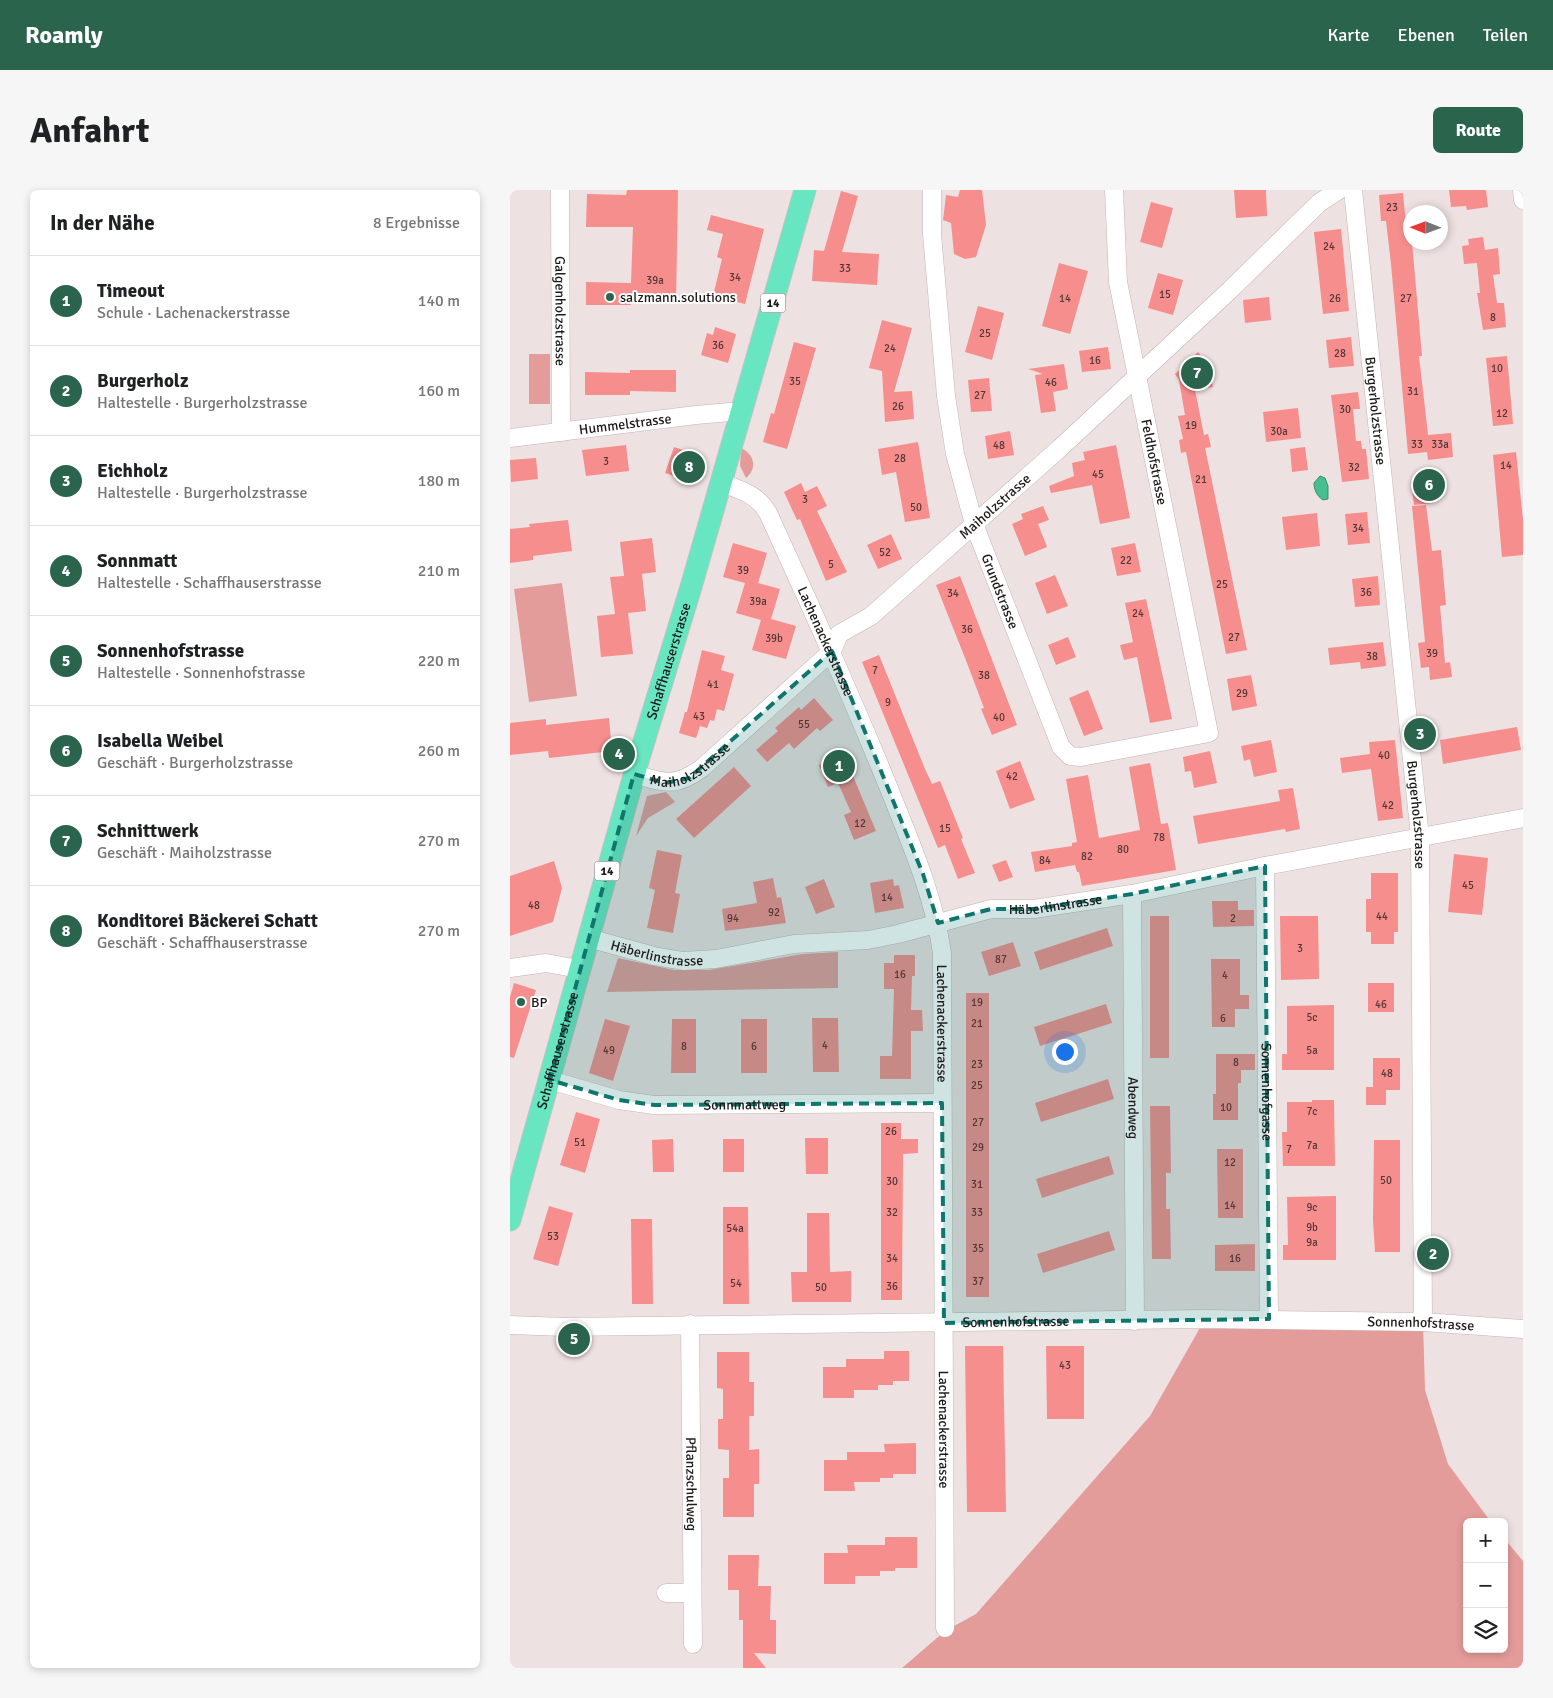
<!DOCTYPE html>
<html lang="de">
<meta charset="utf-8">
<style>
body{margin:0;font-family:Signika,sans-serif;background:#f6f6f6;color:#202124}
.controls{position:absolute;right:15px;bottom:15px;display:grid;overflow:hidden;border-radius:8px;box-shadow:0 2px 8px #0003}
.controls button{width:45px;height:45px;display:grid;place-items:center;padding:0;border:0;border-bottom:1px solid #e0e0e0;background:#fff;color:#202124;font:25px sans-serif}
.compass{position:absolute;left:893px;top:15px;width:45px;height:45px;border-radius:50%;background:#fff;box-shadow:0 2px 8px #0003;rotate:271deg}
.you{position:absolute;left:554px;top:861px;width:18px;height:18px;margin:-12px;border:4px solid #fff;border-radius:50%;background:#1a73e8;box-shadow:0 0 0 8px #1a73e833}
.badge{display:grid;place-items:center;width:32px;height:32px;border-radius:50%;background:#2b644d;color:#fff;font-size:16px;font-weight:700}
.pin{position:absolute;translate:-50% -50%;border:2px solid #fff;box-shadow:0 1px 5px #0006}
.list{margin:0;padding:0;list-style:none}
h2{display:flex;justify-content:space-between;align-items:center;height:65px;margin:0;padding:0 20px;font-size:21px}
h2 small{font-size:16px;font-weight:400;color:#757577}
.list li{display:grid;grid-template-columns:32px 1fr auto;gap:15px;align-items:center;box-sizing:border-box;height:90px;padding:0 20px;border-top:1px solid #e0e0e0}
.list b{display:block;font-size:19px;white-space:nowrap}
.list p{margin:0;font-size:16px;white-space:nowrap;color:#757577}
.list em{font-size:16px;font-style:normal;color:#757577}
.icon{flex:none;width:28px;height:28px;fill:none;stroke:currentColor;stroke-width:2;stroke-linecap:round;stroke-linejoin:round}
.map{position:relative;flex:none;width:1013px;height:1478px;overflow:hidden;border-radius:8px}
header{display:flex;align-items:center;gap:30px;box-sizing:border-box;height:70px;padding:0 25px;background:#2b644d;color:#fff}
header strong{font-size:24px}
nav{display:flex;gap:28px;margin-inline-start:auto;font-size:18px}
.intro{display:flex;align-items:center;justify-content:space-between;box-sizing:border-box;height:120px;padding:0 30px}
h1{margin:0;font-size:35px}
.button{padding:12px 22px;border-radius:8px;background:#2b644d;color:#fff;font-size:18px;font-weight:700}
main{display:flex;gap:30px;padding:0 30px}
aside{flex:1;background:#fff;border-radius:8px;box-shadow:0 2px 8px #0003}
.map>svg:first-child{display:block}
.green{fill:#e49c9a}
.water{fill:#47be90;stroke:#3b8d6d}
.building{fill:#f68e8d}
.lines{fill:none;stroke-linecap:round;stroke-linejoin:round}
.minor-casing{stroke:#c1b5b4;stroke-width:19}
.major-casing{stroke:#c4c3c3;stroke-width:23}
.minor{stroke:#fff;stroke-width:18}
.major{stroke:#68e6c2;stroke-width:21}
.marked{fill:#0f766e;fill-opacity:0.2;stroke:#0f766e;stroke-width:4;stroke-dasharray:10 6;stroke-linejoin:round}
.poi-dot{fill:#2b644d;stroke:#fff;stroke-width:2}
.labels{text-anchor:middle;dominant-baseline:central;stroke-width:4;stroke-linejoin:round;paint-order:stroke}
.number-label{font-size:11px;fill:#543737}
.shield{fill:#fff;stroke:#625f5f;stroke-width:1}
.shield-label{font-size:12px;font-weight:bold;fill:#1e1a1a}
.poi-label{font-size:14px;fill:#1e1a1a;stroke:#fff;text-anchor:start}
.street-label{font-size:14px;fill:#1e1a1a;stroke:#fff}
</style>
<header>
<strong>Roamly</strong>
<nav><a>Karte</a><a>Ebenen</a><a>Teilen</a></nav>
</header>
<div class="intro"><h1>Anfahrt</h1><a class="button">Route</a></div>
<main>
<aside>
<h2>In der Nähe<small>8 Ergebnisse</small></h2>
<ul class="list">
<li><span class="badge">1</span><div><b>Timeout</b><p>Schule · Lachenackerstrasse</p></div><em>140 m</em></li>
<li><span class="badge">2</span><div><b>Burgerholz</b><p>Haltestelle · Burgerholzstrasse</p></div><em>160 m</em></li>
<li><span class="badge">3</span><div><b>Eichholz</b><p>Haltestelle · Burgerholzstrasse</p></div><em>180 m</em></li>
<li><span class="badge">4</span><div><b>Sonnmatt</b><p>Haltestelle · Schaffhauserstrasse</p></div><em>210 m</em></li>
<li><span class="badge">5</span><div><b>Sonnenhofstrasse</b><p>Haltestelle · Sonnenhofstrasse</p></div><em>220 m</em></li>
<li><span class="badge">6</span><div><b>Isabella Weibel</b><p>Geschäft · Burgerholzstrasse</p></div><em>260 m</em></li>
<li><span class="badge">7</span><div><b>Schnittwerk</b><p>Geschäft · Maiholzstrasse</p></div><em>270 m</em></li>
<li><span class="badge">8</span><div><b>Konditorei Bäckerei Schatt</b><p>Geschäft · Schaffhauserstrasse</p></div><em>270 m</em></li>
</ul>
</aside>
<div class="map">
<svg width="1013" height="1478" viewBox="0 0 1013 1478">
<rect width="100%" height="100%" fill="#eee1e1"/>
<path class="green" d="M19,164H40V214H19Z
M231,258C244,264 248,278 236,288L230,276Z
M52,393L67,506L19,512L4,399Z
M156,602L165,612L138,628L126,646L137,606Z
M328,762V798L97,802L108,768L164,780H199L293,764Z
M695,1129L913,1132L915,1200L938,1274L981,1332H957V1459H994V1348L1013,1371V1478H392L435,1441L466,1424L640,1226Z"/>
<path class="water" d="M810,286L815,288L818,296V309L813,310C807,306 804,300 804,293Z"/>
<path class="building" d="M117,0H168L166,112H121V115H76V92L121,93L123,37H76L77,4L116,5Z
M450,0H472L476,35L466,67L455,69L444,64L441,33L433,30L436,5L448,7Z
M724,0H756L757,26L726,28Z
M939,0H976L978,17L957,20L956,16L941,17Z
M331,1L348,6L332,62L369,64L367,95L302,91L304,60L314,61Z
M893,3L897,45H900L902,52L912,166H909L918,245L941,243L943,267L918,270L917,262L898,264L881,74L876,31H871L869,5Z
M641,12L663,18L652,58L630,52Z
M201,25L254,39L235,114L203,106L212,69L207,67L213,44L197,40Z
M831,39L839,121L813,124L804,42Z
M973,47L975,60L988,58L990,84L983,85L987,113H994L996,137L973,140L967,103H970L967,73L954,74L952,56L959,55L958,49Z
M549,73L578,81L560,144L532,136Z
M648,83L673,90L663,125L638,118Z
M759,107L761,130L735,133L733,110Z
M468,116L494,123L482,170L455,162Z
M372,130L402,138L384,202L402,201L404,229L375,232L372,181L359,178Z
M205,137L226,144L218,173L191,165L197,143L203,145Z
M841,147L844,176L819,178L816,150Z
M284,152L306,158L277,259L253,252L261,223L264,224Z
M598,157L601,179L572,182L569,161Z
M688,162L699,175L703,197L685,200L694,245L698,244L701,257L695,258L737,460L716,464L676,262L671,263L669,250L673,249L668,226L675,225L669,190L665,184Z
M997,166L1003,234L983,236L976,168Z
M554,174L558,199L543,202L546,221L531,223L525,185L533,184L518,179Z
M120,180H166V202L120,201V205H75V182L120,183Z
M479,188L482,221L461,222L458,190Z
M848,202L850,219H843L846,251H851L852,259H856L859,289L832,292L821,205Z
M788,218L791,248L756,252L753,222Z
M500,241L504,265L478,269L475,246Z
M408,252L420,328L395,332L386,282L372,285L368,259Z
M116,255L119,281L76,286L72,260Z
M606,255L620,328L590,334L582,295L541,303L539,296L564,286L562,273L575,270L573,262Z
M164,257L191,266L182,292L155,283Z
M795,257L798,280L782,282L780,259Z
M1006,262L1013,330V365L992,367L983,265Z
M26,268L28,289L1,292L0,270Z
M921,290L923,313L904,315L901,292Z
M291,293L295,302L307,296L317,316L307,321L337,382L316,391L290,329L287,330L274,302Z
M916,315L922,361L931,360L936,415L930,416L932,439L935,473L940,472L942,487L920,490L919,477L911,478L908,453L915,452L902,316Z
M533,316L539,330L528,334L537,357L515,366L502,334L513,329L511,324Z
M857,322L860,353L838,355L835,324Z
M807,323L810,356L776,360L772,327Z
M58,330L62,361L23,366V370L0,373V339L20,337L19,334Z
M381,344L392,369L368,379L357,355Z
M142,348L146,382L132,384L136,421L118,423L123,464L91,467L87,426L105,424L100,387L114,386L110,352Z
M223,353L257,363L248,393L270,399L261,429L286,436L276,469L242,460L251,430L226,423L235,393L213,387Z
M625,353L631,382L607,386L601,358Z
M545,385L558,416L537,424L525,393Z
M450,386L507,535L482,545L471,519L474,518L457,473L426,395Z
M868,386L870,415L845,417L842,389Z
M636,409L662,529L640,533L627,467L614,470L610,455L623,452L615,413Z
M558,447L566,467L546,475L538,455Z
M873,452L876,476L851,479L850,472L820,475L818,458Z
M192,460L215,466L211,480L224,484L214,521L207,519L204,531L200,530L197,538L190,536L186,548L169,543L175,522H177Z
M369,465L415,579L422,594L430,591L453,648L451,649L465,683L448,689L435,655L428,658L352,472Z
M741,485L747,516L722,521L717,489Z
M578,500L593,539L574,546L559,508Z
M304,508L323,530L310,541L307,538L284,559L279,553L257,572L246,560L268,541L265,538L289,517L291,520Z
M99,528L102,561L39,568L38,561L0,565V533L36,529V535Z
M1007,537L1011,560L933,574L930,550Z
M761,550L767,582L744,587L740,569L734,571L731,556Z
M885,550L893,628L868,631L861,579L832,583L830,568L860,564L859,552Z
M700,561L707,593L684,598L681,581L675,582L673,567Z
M331,566L340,588L343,586L366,641L344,650L334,625L341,622L328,593L318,597L309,575Z
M510,571L525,610L500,619L486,581Z
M640,573L651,634L658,633L666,680L572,696L569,682H567L565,675L525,682L521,662L562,656V653L567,652L556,589L578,585L589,648L630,640L619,577Z
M224,577L241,596L184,648L166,629Z
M783,598L790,639L776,642L775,639L688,654L683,626L770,611L768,600Z
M147,660L172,665L165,703L170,704L163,743L137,738L145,700L139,698Z
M944,664L978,668L972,725L938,722Z
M496,670L503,687L489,692L482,675Z
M44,671L52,698L43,732L0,746V686Z
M861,683H888V742H884V754H861V742H856V709H861Z
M263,688L267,708L271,707L276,733L215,741L212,719L247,713L243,692Z
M314,689L325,717L306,724L295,697Z
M383,689L384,696L389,695L394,718L365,723L360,693Z
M702,711H728V720H744V736L703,737Z
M640,726H659V868H640Z
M770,726H808L809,789L771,790Z
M597,738L603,756L530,780L524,762Z
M503,752L511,776L479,786L471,762Z
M384,765H405V786H402L401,820H412L413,841H401V889H370V866H382L384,799H374V773H384Z
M701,769H730V805H739V819H725V837H702Z
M4,793L26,800L4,868L0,867V807Z
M858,793H884V822H858Z
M456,803H479V1107H456Z
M596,814L602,833L530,856L524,837Z
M824,815V880H772V864H777V816Z
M302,828H328L329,882H303Z
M95,829L120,836L103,891L79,883Z
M162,829H186V883H161Z
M231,829H257V883H231Z
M706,864H745V880H731V893H728V930H703V904H706Z
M863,868H890V900H876V915H856V897H863Z
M598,889L604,909L531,932L525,913Z
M802,910H824L825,976H773L772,942H777V912H802Z
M640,916H660L661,983H656V1019H660L661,1069H642Z
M66,922L90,929L75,983L50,975Z
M371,933H391V949H408V963L393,964L392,1110H371Z
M295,948H318V984H296Z
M163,949L164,982H143L142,950Z
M213,949H234V982H213Z
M864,950H890V1062H865L863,1030Z
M707,959H733V1028H708Z
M599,966L604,984L532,1008L526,989Z
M826,1006V1070H773V1055H778L777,1007Z
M39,1016L63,1023L48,1076L23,1069Z
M213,1017H238L239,1114H213Z
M297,1023H319L320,1082L341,1081V1112H282L281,1082H297Z
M121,1029H142L143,1114H122Z
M599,1041L605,1060L533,1083L527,1064Z
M745,1054V1081H705V1055Z
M455,1156H493L496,1322H457Z
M536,1156H574V1229H537Z
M374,1161H399V1191H383V1195H368V1200H344V1208H313V1177H336V1169H374Z
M207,1162H239V1192H244V1226H239V1260L249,1259V1294H244V1327H213V1288H219V1260L208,1259V1229H213V1199L207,1198Z
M406,1253V1284H383V1288H370V1292H344L345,1301H314V1270H337V1262H375L374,1254Z
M375,1347H407V1378H385V1381H370V1386H345V1394H314V1363H338L337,1355H375Z
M218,1365H249L248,1396H261L260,1430H266V1464L244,1463L256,1478H233V1430H229V1400H218Z"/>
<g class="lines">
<defs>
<g id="minor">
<path id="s1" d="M50,0L51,242"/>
<path id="s2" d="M422,0V44L436,206L445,264L464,334L551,557L560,566L571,567L699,543L608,92L604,0"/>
<path id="s3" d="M843,0L910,647L913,1132"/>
<path d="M1012,0L1013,10"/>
<path id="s4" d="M0,248L186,225L220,222L230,225"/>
<path id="s5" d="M211,293C231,300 247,304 258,323C300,415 342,507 380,601C401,654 424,706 432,763L435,1438"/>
<path id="s6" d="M124,584C154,593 165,598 192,578L311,471L322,461L329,444L361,426L550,258L720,100L809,13L829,0"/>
<path id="s7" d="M755,676L759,1129"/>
<path id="s8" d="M622,704L625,1131"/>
<path id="s9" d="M78,748L144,766L173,771L206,769L284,754L358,750L388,744L481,719H524L622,704L755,676L1013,628"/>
<path d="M0,778L36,773L69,779"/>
<path id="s10" d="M40,890L109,910L144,915L432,913"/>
<path id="s11" d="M180,1134L183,1454"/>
<path id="s12" d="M0,1135L54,1137L695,1129L913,1132L1013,1139"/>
<path d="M156,1403H182"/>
</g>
<g id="major">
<path id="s13" d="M0,1030L128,571L181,397L295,0"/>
</g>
</defs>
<use href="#minor" class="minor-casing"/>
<use href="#major" class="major-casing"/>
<use href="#minor" class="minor"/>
<use href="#major" class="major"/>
</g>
<path class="marked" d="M322,461L413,684L428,733L481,719H524L622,704L755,676L759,1129L434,1133L432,913L144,915L109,910L40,890L124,584L155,593L179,588Z"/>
<g class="poi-dot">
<circle cx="100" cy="107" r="5"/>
<circle cx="11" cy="812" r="5"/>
</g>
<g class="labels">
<g class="number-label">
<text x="882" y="17">23</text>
<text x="819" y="56">24</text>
<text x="335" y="78">33</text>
<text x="225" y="87">34</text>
<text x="145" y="90">39a</text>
<text x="655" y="104">15</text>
<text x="555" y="108">14</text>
<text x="825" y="108">26</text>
<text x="896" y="108">27</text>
<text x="983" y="127">8</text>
<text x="475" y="143">25</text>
<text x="208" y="155">36</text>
<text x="380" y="158">24</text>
<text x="830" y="163">28</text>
<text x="585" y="170">16</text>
<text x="987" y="178">10</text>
<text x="285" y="191">35</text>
<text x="541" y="192">46</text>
<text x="903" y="201">31</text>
<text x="470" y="205">27</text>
<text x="388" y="216">26</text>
<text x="835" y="219">30</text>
<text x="992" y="223">12</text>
<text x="681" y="235">19</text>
<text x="769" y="241">30a</text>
<text x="907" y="254">33</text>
<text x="930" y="254">33a</text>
<text x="489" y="255">48</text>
<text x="390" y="268">28</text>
<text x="96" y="271">3</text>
<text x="996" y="275">14</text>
<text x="844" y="277">32</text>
<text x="588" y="284">45</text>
<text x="691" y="289">21</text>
<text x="295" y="309">3</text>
<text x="406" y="317">50</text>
<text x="848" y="338">34</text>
<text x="375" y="362">52</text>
<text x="616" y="370">22</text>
<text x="321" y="374">5</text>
<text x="233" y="380">39</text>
<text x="712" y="394">25</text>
<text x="856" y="402">36</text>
<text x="443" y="403">34</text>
<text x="248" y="411">39a</text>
<text x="628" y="423">24</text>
<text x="457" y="439">36</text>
<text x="724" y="447">27</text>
<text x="264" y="448">39b</text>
<text x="922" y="463">39</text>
<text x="862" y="466">38</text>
<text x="365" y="480">7</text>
<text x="474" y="485">38</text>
<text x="203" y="494">41</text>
<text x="732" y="503">29</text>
<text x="378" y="512">9</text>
<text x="189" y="526">43</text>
<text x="489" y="527">40</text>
<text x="294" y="534">55</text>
<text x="874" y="565">40</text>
<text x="502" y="586">42</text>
<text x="878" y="615">42</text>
<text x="350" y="633">12</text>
<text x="435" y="638">15</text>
<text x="649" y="647">78</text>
<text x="613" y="659">80</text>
<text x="577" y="666">82</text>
<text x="535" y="670">84</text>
<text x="958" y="695">45</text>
<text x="377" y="707">14</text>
<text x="24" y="715">48</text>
<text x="264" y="722">92</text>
<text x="872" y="726">44</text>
<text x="223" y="728">94</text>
<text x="723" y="728">2</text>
<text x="790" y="758">3</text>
<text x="491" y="769">87</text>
<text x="390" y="784">16</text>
<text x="715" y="785">4</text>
<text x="467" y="812">19</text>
<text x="871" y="814">46</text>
<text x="802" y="827">5c</text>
<text x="713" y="828">6</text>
<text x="467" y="833">21</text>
<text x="315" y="855">4</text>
<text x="174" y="856">8</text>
<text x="244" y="856">6</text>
<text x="99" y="860">49</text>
<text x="802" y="860">5a</text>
<text x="726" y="872">8</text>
<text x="467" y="874">23</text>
<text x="877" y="883">48</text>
<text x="467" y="895">25</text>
<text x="716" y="917">10</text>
<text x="802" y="921">7c</text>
<text x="468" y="932">27</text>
<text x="381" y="941">26</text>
<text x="70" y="952">51</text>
<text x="802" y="955">7a</text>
<text x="468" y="957">29</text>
<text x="779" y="959">7</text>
<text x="720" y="972">12</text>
<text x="876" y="990">50</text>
<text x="382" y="991">30</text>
<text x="467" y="994">31</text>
<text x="720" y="1015">14</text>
<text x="802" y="1017">9c</text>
<text x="382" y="1022">32</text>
<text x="467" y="1022">33</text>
<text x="802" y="1037">9b</text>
<text x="225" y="1038">54a</text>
<text x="43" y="1046">53</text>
<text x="802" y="1052">9a</text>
<text x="468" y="1058">35</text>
<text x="382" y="1068">34</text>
<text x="725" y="1068">16</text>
<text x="468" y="1091">37</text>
<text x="226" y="1093">54</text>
<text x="382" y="1096">36</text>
<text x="311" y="1097">50</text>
<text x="555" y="1175">43</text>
</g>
<g class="shield">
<rect x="250.5" y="103.5" width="25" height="19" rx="4"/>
<rect x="84.5" y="671.5" width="25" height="19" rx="4"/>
</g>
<g class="shield-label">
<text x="263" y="113">14</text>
<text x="97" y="681">14</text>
</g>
<g class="poi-label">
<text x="110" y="107">salzmann.solutions</text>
<text x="21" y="812">BP</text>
</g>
<g class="street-label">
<text stroke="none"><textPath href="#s1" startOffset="121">Galgenholzstrasse</textPath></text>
<text stroke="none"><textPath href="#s3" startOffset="222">Burgerholzstrasse</textPath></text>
<text stroke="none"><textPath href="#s4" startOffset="116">Hummelstrasse</textPath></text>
<text transform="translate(644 272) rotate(79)">Feldhofstrasse</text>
<text stroke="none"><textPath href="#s6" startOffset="468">Maiholzstrasse</textPath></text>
<text stroke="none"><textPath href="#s2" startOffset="410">Grundstrasse</textPath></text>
<text stroke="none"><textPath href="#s5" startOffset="198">Lachenackerstrasse</textPath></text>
<text stroke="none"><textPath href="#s13" startOffset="581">Schaffhauserstrasse</textPath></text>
<text stroke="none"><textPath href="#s6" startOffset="62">Maiholzstrasse</textPath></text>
<text stroke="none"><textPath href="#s3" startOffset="628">Burgerholzstrasse</textPath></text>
<text stroke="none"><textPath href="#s9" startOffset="476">Häberlinstrasse</textPath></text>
<text stroke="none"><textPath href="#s9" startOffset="71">Häberlinstrasse</textPath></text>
<text stroke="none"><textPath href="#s5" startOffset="602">Lachenackerstrasse</textPath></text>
<text stroke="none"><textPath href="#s13" startOffset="176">Schaffhauserstrasse</textPath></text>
<text stroke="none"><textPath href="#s7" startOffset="226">Sonnenhofgasse</textPath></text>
<text stroke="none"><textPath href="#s10" startOffset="198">Sonnmattweg</textPath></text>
<text stroke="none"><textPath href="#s8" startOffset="214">Abendweg</textPath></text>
<text stroke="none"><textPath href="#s12" startOffset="506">Sonnenhofstrasse</textPath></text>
<text stroke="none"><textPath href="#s12" startOffset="911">Sonnenhofstrasse</textPath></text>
<text stroke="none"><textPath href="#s5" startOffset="1008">Lachenackerstrasse</textPath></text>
<text stroke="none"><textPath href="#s11" startOffset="160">Pflanzschulweg</textPath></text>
</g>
</g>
</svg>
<div class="controls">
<button>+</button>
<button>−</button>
<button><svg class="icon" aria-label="layers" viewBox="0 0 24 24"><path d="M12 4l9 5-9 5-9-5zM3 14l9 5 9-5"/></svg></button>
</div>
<svg class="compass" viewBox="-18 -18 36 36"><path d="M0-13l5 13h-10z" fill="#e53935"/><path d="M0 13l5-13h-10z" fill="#757577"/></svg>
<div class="you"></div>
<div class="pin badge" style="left:329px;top:576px">1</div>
<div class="pin badge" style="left:923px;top:1064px">2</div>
<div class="pin badge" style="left:910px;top:544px">3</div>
<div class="pin badge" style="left:109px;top:564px">4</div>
<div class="pin badge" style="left:64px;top:1149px">5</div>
<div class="pin badge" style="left:919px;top:295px">6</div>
<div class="pin badge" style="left:687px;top:183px">7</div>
<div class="pin badge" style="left:179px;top:277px">8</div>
</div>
</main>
